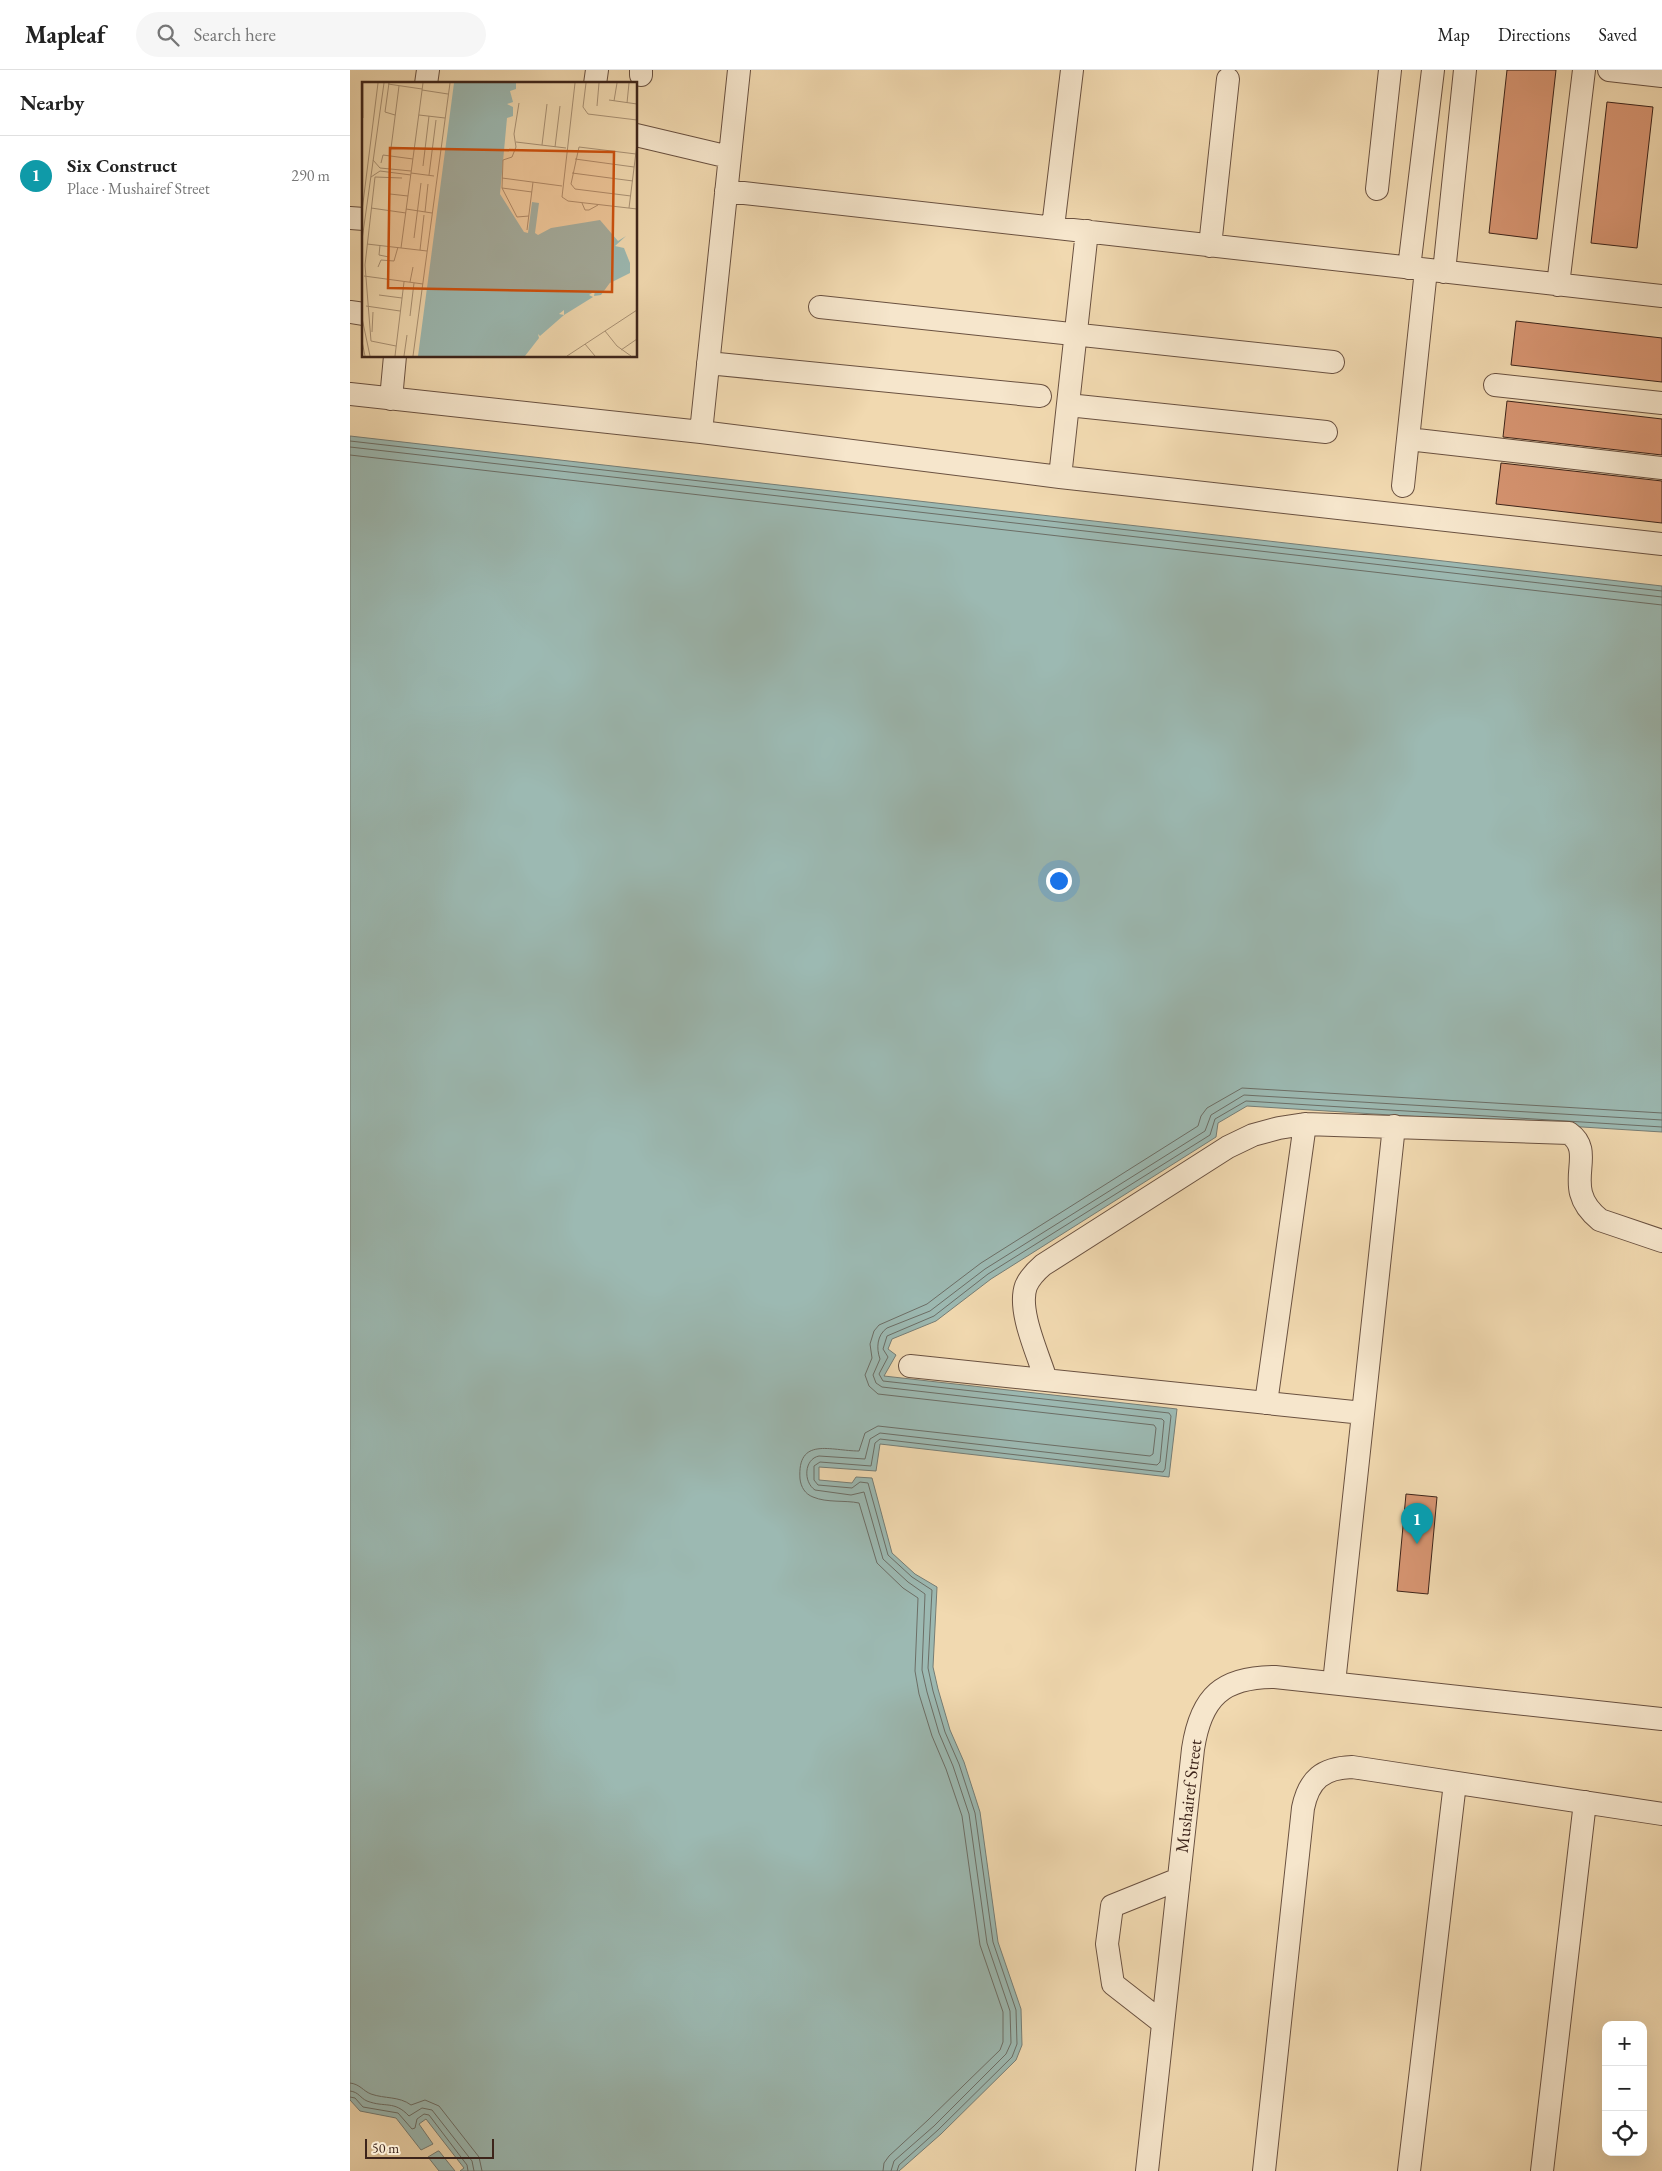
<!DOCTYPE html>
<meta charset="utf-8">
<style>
body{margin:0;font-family:"EB Garamond",serif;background:#f6f6f6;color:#222}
.controls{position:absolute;right:15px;bottom:15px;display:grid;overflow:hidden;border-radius:10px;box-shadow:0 5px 20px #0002}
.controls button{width:45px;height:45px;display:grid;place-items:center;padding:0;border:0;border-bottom:1px solid #e0e0e0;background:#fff;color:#222;font:25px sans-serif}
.scale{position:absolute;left:15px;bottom:12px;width:129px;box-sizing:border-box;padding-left:5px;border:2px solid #3d241a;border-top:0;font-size:14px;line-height:18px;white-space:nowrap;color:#3d241a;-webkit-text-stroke:4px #f6e6cc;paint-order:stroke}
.you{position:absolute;left:708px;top:810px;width:18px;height:18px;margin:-12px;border:4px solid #fff;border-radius:50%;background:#1a73e8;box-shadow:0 0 0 8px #1a73e833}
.badge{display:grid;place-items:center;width:32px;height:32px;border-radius:50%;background:#0f766e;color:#fff;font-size:16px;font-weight:700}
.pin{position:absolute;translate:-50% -41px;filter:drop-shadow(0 1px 2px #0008)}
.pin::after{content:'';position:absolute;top:26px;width:18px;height:15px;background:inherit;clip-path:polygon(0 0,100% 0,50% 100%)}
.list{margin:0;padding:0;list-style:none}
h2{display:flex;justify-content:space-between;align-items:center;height:65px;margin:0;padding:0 20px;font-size:21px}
h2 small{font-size:16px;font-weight:400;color:#767676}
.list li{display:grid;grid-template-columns:32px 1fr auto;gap:15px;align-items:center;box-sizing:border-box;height:80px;padding:0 20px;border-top:1px solid #e0e0e0}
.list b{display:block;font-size:19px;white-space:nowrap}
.list p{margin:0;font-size:16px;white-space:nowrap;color:#767676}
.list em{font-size:16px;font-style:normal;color:#767676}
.icon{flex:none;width:28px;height:28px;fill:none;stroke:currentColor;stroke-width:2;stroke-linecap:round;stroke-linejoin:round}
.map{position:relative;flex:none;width:1312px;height:2101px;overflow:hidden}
header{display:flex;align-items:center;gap:30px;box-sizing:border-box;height:70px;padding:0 25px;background:#fff;border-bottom:1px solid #e0e0e0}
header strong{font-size:24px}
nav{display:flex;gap:28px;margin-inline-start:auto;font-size:18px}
.search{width:350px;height:45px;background:#f6f6f6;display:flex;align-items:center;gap:12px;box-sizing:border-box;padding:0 18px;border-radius:28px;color:#767676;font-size:19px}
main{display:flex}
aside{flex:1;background:#fff}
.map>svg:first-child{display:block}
.water{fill:#9cb9b2;stroke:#767d75}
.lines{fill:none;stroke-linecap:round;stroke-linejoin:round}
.shore{stroke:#6c6e66;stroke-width:1}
.building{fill:#d79572;stroke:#3d241a}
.minor-casing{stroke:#6a5140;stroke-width:24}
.minor{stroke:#f6e6cc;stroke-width:22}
.labels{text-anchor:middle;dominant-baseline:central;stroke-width:5;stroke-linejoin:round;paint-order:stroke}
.street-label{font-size:18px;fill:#3d241a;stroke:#f6e6cc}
.inset-road{fill:none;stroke:#a99174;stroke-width:1}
.view{fill:#ce510e;fill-opacity:0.15;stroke:#ce510e;stroke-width:2.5}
.inset-edge{fill:none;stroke:#3d241a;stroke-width:2.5}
</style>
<header>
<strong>Mapleaf</strong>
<div class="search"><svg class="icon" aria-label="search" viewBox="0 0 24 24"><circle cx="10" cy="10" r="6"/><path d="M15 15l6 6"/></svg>Search here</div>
<nav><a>Map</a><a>Directions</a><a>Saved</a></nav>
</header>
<main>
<aside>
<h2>Nearby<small></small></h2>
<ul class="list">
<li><span class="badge" style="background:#0f9aa8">1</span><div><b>Six Construct</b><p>Place · Mushairef Street</p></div><em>290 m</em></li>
</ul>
</aside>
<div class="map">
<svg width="1312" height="2101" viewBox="0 0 1312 2101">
<rect width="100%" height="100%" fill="#f1d9b0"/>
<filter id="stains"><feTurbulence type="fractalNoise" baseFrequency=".004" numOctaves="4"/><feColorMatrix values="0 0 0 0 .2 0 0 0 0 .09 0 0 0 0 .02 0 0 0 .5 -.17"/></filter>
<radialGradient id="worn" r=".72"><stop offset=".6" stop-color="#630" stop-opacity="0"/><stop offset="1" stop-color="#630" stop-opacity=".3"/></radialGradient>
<path class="water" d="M0,366L1312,516V1062L897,1036L868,1053L866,1067L641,1209L586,1251L542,1269L538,1279L546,1285L534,1306L827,1339L819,1407L530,1374L526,1401L469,1397V1410L502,1413L506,1407L522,1408L542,1483L565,1504L587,1517L583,1597L588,1619L600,1660L614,1692L630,1742L648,1872L671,1939L672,1975L666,1990L591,2064L549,2101H110L114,2098L76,2049L69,2054L83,2074L71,2080L46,2048L10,2041L0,2030Z
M88,2081H89L105,2101H89L78,2087Z"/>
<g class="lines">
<path class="shore" d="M0,371L1312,521
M0,377L1312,527
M0,385L1312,535
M0,2013C10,2014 13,2021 21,2024C35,2029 49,2026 61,2035L75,2030L89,2036L129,2087L132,2101
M0,2021C9,2022 10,2028 17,2031C35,2038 44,2030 59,2046L72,2038L82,2040L122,2091L124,2101
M0,2027L5,2028L13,2037L48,2043L62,2059L65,2058L67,2049L74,2044L79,2045L117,2095L118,2101
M533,2101L534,2093L539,2086L578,2050L650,1980L653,1972V1942L630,1875L612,1746L596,1699L582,1666L569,1624L565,1601L568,1528L553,1518L527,1493L509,1433C495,1430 477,1433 463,1427C455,1424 451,1417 450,1409C447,1366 481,1381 509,1381L515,1363L528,1356L800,1386L803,1384L806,1358L804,1355L528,1324L519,1316L515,1305L522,1288L520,1274L524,1261L529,1255L577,1234L631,1193L848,1056L851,1046L857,1038L892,1018L1312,1043
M541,2101L544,2091L584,2056L656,1984L661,1973L660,1941L637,1873L619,1744L603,1696L589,1663L577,1622L572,1600L575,1524L558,1512L533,1489L514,1422L501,1425L465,1420C453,1412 454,1389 469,1386L515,1389L520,1369L530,1363L807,1395L810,1392L814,1351L812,1349L532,1317L526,1313L523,1305L530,1289C526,1278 527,1265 537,1258L580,1241L635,1199L855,1061L861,1045L894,1025L1312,1050
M547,2101L549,2095L588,2060L662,1987L667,1974L666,1940L643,1872L625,1743L609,1694L595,1662L583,1621L578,1598L582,1520L562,1507L538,1485L518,1413L510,1412L502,1418L468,1415L464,1410V1396L470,1392L521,1396L525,1373L530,1369L813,1402L815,1399L821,1346L819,1343L533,1311L529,1304L538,1287L533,1279L537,1266L584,1246L638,1204L860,1065L865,1049L896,1031L1312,1057"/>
</g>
<path class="building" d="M1157,0H1206L1187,169L1139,163Z
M1257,32L1303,37L1287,178L1241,173Z
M1166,251L1312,268V312L1161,295Z
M1157,331L1312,349V385L1153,367Z
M1151,393L1312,411V453L1146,434Z
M1056,1424L1087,1427L1078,1524L1047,1521Z"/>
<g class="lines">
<defs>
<path id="minor" d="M1259,0L1312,6
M291,5V0
M76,14L78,0
M245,14L247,0
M286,65L379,87
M1027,119L1040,0
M376,121L1312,226
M0,148L14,149
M703,157L722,0
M860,176L878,9
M1059,198L1083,0
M1094,202L1115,0
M1208,215L1234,0
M470,237L983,292
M0,242L14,244
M358,293L690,326
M1145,315L1312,333
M0,324L351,362L710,407L1312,474
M41,329L45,286
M718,335L976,362
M351,362L389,0
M1058,369L1312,398
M710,407L737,161
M1053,416L1076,200
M560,1296L1013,1343
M696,1310C689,1286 667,1241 676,1216C680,1207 686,1201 693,1195L878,1077L903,1065L929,1058L955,1054L1219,1063C1249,1084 1208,1117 1250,1150L1312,1171
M916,1333L955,1054
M984,1613L1044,1056
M813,1953L763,1914L757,1874L762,1836L829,1809
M797,2101L843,1679C851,1626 873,1607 925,1607L1312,1649
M914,2101L953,1738C959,1709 973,1698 1002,1697L1312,1744
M1059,2101L1105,1713
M1192,2101L1235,1732"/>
</defs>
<use href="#minor" class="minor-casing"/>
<use href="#minor" class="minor"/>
</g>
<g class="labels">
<g class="street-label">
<text transform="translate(838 1726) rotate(-83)">Mushairef Street</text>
</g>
</g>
<g transform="translate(12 12)">
<rect width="275" height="275" fill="#f1d9b0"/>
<path d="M92,1H154V7L148,9L151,20L145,22L151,25V34L145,36L138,112L162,150L166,151L170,120L177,121L173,151L176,153L189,146L238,138L256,159L264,154L253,164L262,166L268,181V191L248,201L250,198L239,213L232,214L233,209L227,213L231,215L202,233V228L197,232L202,233L178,254L176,252L177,256L163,274H56Z" fill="#9cb9b2"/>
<path class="inset-road" d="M1,1V36M27,1L23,30L33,33M213,1L200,115L206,119L275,127M224,1L221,25L226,32L275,38M26,2L60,7M60,8L86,12M247,18L275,22M252,19L255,1M157,21L152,52L154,65L150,75L141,78L140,106L155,135L167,134M265,21L267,1M235,24L237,1M57,33L83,36M154,60L204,66M180,63L185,22M193,65L198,24M28,74L37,4M213,77L272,85M11,78L18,86L49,89M19,81L21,73L51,77M61,84L67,34M49,91L72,94M210,91L271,99M67,93L74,38M9,95L18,89L49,93M140,96L200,104M140,106L170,110M28,112L46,114M269,114L213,107L209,102L217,65L274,72M220,121L223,128H227L236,123M9,126L44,131M267,126L275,62M44,127L70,131M0,129L16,1M63,130L66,102M165,148L171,100M52,156L59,101M0,158L22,1M5,162L65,169M18,163L17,173L27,175M39,166L61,1M58,168L62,133M16,185L19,178L32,179L36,165M2,194L61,202M48,200L51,185M17,213L40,216M4,224L38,229M48,234L52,201M0,236L8,274M243,249L255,264L269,274M10,250L11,230M0,259L3,274M223,262L233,274M34,264L9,259L3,183L13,95L40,96M259,268L275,257M33,274L42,200M42,274L45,253M51,274L88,1M205,274L275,228"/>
<path class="view" d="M28,66L252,70L250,210L26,206Z"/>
<rect width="275" height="275" class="inset-edge"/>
</g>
<rect width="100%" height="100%" filter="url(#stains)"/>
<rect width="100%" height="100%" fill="url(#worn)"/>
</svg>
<div class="controls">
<button>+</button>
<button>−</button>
<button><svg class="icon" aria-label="locate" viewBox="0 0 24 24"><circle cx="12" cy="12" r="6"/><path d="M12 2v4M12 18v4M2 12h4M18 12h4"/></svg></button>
</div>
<div class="scale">50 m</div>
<div class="you"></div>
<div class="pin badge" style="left:1067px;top:1474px;background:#0f9aa8">1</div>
</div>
</main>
